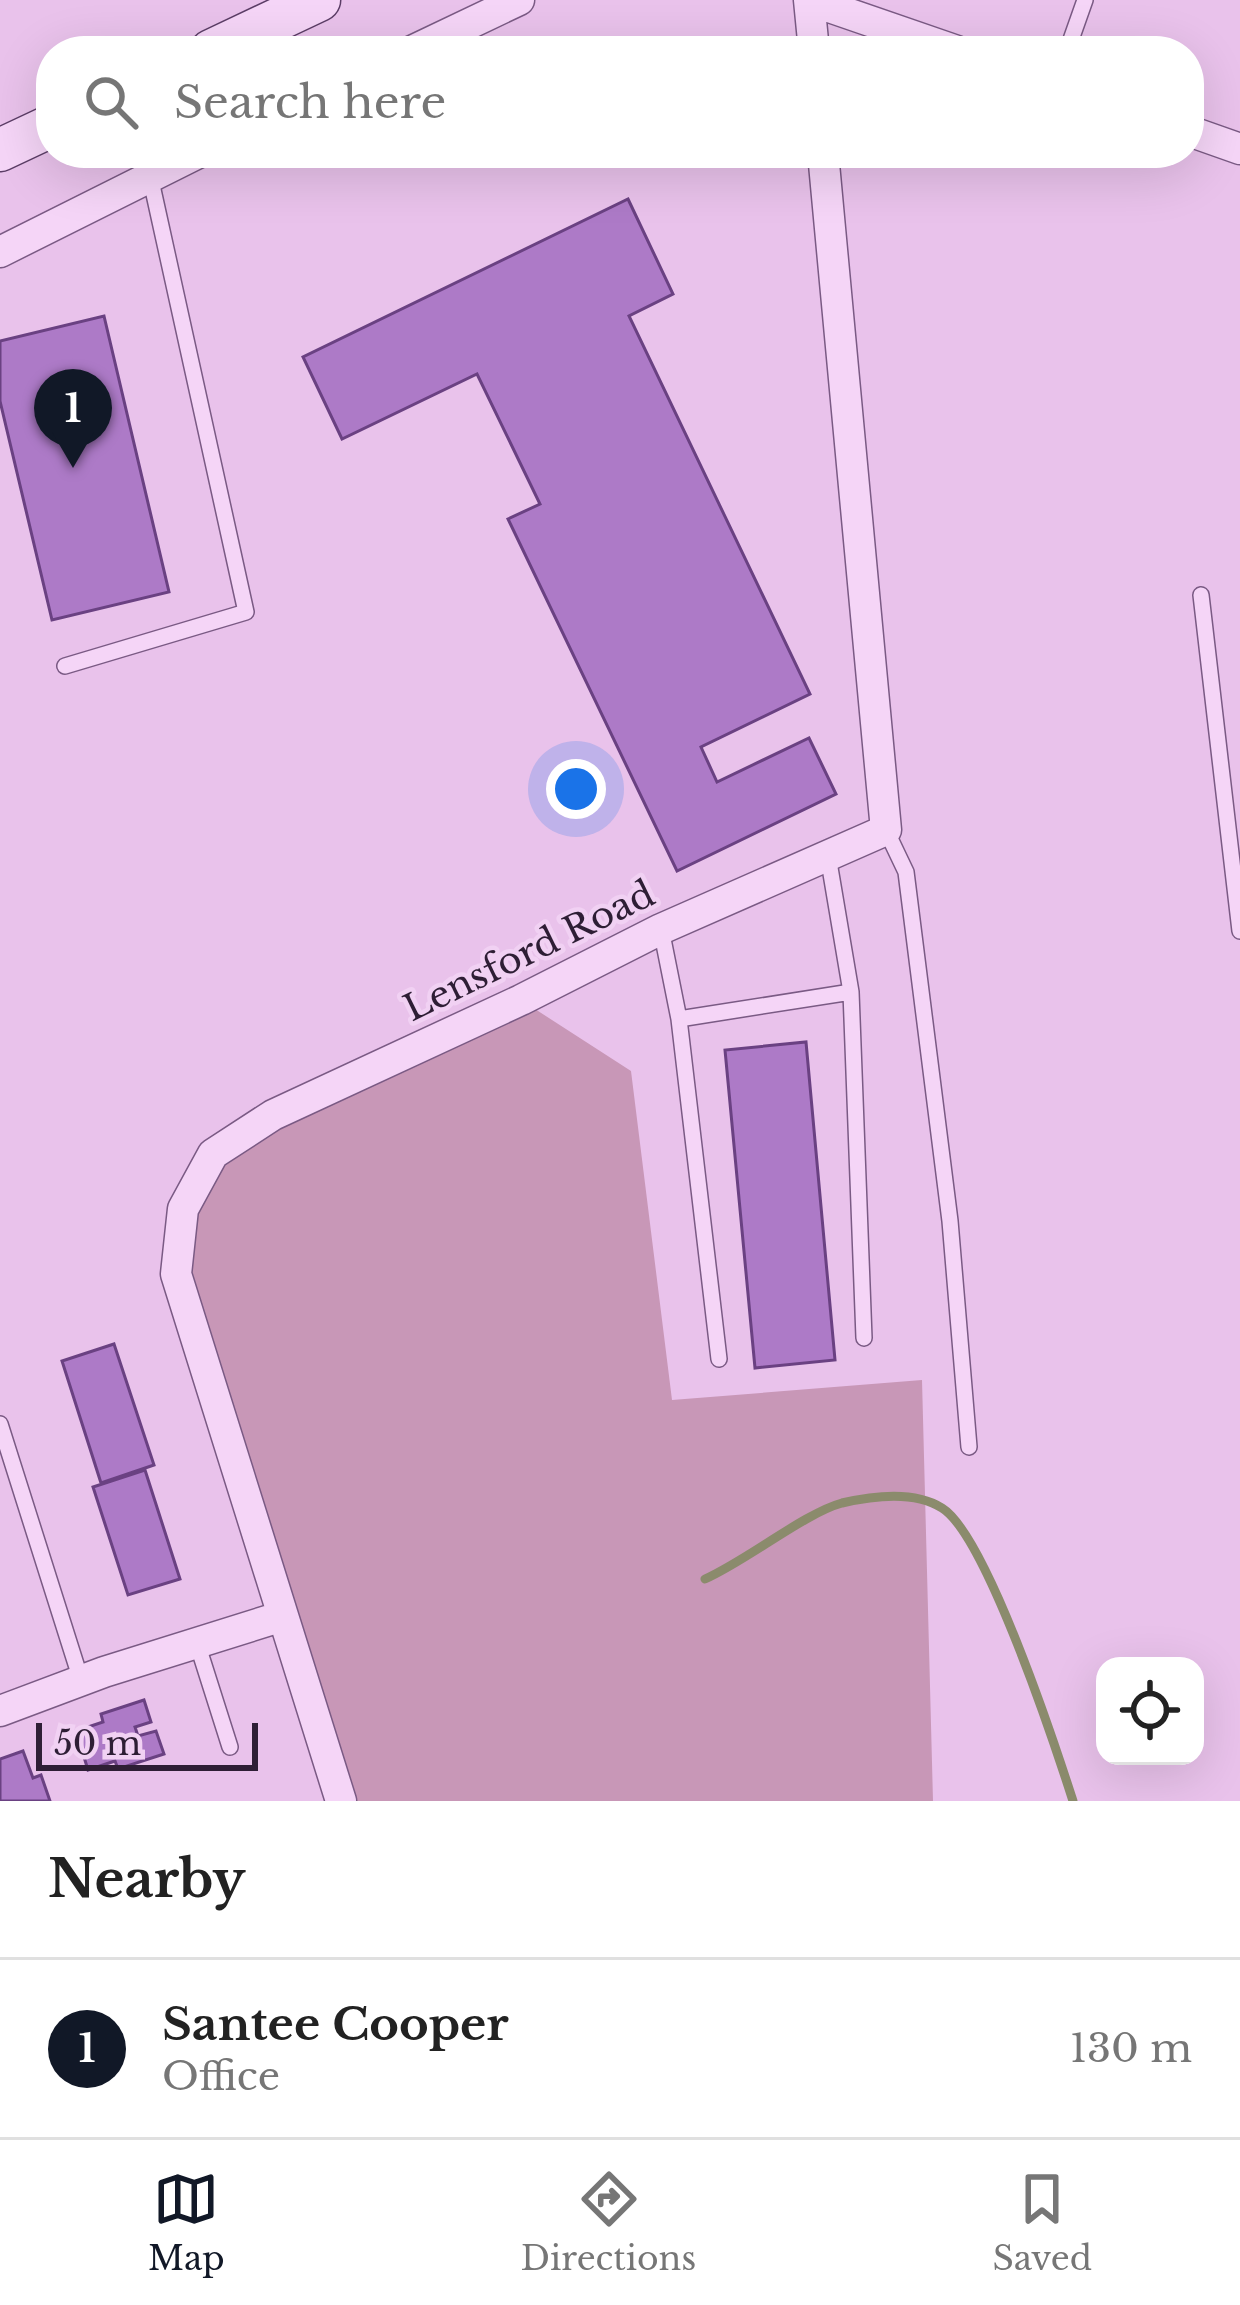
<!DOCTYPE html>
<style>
body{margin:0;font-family:"Libre Baskerville",serif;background:#f2f2f2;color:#222}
.controls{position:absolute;right:36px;bottom:36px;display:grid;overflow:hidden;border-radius:24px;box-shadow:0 12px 48px #0002}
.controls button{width:108px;height:108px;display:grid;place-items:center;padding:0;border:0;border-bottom:3px solid #e0e0e0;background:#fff;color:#222;font:60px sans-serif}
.scale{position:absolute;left:36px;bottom:30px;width:222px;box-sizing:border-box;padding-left:12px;border:6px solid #2e1e35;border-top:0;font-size:33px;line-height:42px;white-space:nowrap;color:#2e1e35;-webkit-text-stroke:9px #f1d1f3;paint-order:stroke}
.you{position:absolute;left:576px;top:789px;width:42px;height:42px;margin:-30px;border:9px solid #fff;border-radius:50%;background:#1a73e8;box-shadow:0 0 0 18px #1a73e833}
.badge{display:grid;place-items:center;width:78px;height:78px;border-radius:50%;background:#111827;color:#fff;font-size:39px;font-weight:700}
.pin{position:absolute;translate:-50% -99px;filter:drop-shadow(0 3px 6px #0008)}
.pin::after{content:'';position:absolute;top:63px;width:42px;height:36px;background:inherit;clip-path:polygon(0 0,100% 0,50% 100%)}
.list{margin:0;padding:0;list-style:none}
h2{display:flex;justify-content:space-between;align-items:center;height:156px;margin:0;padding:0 48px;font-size:51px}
h2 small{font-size:39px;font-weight:400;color:#767676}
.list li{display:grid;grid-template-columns:78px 1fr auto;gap:36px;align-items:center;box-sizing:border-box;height:180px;padding:0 48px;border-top:3px solid #e0e0e0}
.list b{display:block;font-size:45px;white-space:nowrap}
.list p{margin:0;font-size:39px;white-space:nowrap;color:#767676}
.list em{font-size:39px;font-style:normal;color:#767676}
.icon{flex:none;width:66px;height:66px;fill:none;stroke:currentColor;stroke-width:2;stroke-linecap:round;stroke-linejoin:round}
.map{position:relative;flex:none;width:1240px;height:1801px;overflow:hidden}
.search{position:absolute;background:#fff;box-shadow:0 12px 48px #0002;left:36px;right:36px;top:36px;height:132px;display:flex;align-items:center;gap:30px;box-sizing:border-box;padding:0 42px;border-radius:48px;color:#767676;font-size:45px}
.sheet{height:336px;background:#fff}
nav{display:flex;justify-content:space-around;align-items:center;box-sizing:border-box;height:168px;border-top:3px solid #e0e0e0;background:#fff;font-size:33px;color:#767676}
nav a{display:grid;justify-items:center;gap:6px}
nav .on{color:#111827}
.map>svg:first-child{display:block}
.green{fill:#c897b7}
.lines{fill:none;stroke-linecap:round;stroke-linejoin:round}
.stream{stroke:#8b8b6c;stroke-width:9}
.building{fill:#ad7ac7;stroke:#6a4182;stroke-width:3}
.service-casing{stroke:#7a5a84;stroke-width:18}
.minor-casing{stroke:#7a5a84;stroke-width:33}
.secondary-casing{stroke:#5b3d66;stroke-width:45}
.service{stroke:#f5d5f7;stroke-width:15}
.minor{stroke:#f5d5f7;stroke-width:30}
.secondary{stroke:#f5d5f7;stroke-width:42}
.labels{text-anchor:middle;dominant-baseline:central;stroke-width:9;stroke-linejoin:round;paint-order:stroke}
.street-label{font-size:36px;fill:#2e1e35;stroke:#f1d1f3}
</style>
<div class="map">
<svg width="1240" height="1801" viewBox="0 0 1240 1801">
<rect width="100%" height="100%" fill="#e9c2eb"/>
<path class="green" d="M521,1000L631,1071L672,1400L922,1380L933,1801H341L176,1274L213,1155Z"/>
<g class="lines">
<path class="stream" d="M705,1579C746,1561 805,1513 842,1503C872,1496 914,1490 942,1508C986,1535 1055,1745 1073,1801"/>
</g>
<path class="building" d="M628,199L673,294L629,316L810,694L701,747L717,782L809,738L836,794L677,871L508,519L540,504L477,374L342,439L303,357Z
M104,316L169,592L52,620L0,401V341Z
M806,1042L835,1360L755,1368L725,1050Z
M114,1344L154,1465L101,1483L62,1361Z
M145,1470L180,1579L128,1595L93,1487Z
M144,1700L151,1722L135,1727L138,1736L156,1731L164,1754L118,1769L115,1761L88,1770L76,1731L103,1722L101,1714Z
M23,1751L33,1778L41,1775L50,1801H0V1759Z"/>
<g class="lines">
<defs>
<path id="service" d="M1067,51L1085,0
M1201,595L1240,931
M65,666L246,612L150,176
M886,830L906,872L950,1221L969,1447
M661,929L679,1019L719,1359
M851,992L864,1338
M679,1019L851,992L828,856
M0,1424L81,1680
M197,1643L230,1747"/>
<path id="minor" d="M412,51L519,0
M814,51L809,0L957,51
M1189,131L1240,149
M0,252L198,153
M0,1711L104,1672L283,1616
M341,1801L176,1274L183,1209L213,1154L273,1115L521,1000L661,929L886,830L823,153"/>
<path id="secondary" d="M211,51L319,0
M0,150L51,126"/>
</defs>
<use href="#service" class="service-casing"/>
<use href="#minor" class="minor-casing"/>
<use href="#secondary" class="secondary-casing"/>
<use href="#service" class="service"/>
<use href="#minor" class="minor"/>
<use href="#secondary" class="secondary"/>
</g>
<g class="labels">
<g class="street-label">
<text transform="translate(529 951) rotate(-26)">Lensford Road</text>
</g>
</g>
</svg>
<div class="controls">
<button><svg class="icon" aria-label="locate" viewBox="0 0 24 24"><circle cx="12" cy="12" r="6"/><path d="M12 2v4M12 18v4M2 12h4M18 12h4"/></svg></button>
</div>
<div class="scale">50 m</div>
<div class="you"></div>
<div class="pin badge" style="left:73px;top:468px">1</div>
<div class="search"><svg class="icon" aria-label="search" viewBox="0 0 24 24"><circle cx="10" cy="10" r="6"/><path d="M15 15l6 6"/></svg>Search here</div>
</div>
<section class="sheet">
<h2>Nearby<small></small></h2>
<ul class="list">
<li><span class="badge">1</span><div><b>Santee Cooper</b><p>Office</p></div><em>130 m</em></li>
</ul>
</section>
<nav>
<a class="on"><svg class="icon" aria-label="map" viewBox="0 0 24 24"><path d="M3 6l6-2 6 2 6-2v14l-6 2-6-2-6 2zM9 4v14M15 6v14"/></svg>Map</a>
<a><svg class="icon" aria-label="directions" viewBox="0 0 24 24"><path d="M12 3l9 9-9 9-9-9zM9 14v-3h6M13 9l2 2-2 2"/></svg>Directions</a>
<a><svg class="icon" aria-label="saved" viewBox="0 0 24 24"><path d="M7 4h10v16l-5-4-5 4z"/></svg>Saved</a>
</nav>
